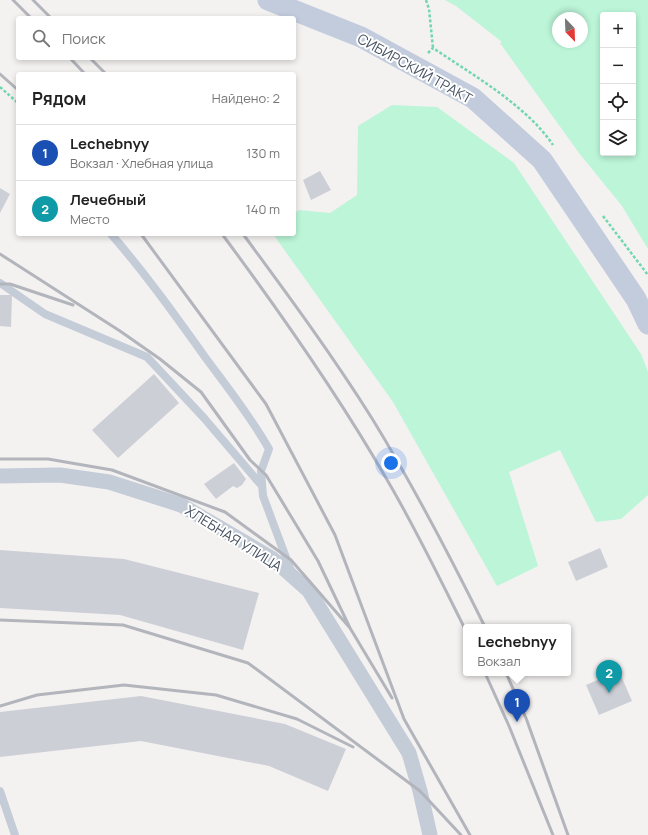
<!DOCTYPE html>
<html lang="ru">
<meta charset="utf-8">
<style>
body{margin:0;font-family:Manrope,sans-serif;background:#f2f2f2;color:#222}
.controls{position:absolute;right:12px;top:12px;display:grid;overflow:hidden;border-radius:4px;box-shadow:0 2px 6px #0003}
.controls button{width:36px;height:36px;display:grid;place-items:center;padding:0;border:0;border-bottom:1px solid #e0e0e0;background:#fff;color:#222;font:20px sans-serif}
.compass{position:absolute;left:552px;top:12px;width:36px;height:36px;border-radius:50%;background:#fff;box-shadow:0 2px 6px #0003;rotate:157deg}
.you{position:absolute;left:391px;top:463px;width:14px;height:14px;margin:-10px;border:3px solid #fff;border-radius:50%;background:#1a73e8;box-shadow:0 0 0 6px #1a73e833}
.badge{display:grid;place-items:center;width:26px;height:26px;border-radius:50%;background:#db2777;color:#fff;font-size:13px;font-weight:700}
.pin{position:absolute;translate:-50% -33px;filter:drop-shadow(0 1px 2px #0008)}
.pin::after{content:'';position:absolute;top:21px;width:14px;height:12px;background:inherit;clip-path:polygon(0 0,100% 0,50% 100%)}
.popup{position:absolute;left:463px;top:624px;width:108px;height:52px;box-sizing:border-box;display:grid;place-content:center;border-radius:4px;background:#fff;filter:drop-shadow(0 1px 3px #0005);font-size:13px;white-space:nowrap;color:#767676}
.popup b{font-size:15px;color:#222}
.popup::after{content:'';position:absolute;left:50%;top:100%;margin-left:-8px;border:8px solid transparent;border-top-color:#fff}
.list{margin:0;padding:0;list-style:none}
h2{display:flex;justify-content:space-between;align-items:center;height:52px;margin:0;padding:0 16px;font-size:17px}
h2 small{font-size:13px;font-weight:400;color:#767676}
.list li{display:grid;grid-template-columns:26px 1fr auto;gap:12px;align-items:center;box-sizing:border-box;height:56px;padding:0 16px;border-top:1px solid #e0e0e0}
.list b{display:block;font-size:15px;white-space:nowrap}
.list p{margin:0;font-size:13px;white-space:nowrap;color:#767676}
.list em{font-size:13px;font-style:normal;color:#767676}
.icon{flex:none;width:22px;height:22px;fill:none;stroke:currentColor;stroke-width:2;stroke-linecap:round;stroke-linejoin:round}
.map{position:relative;flex:none;width:648px;height:835px;overflow:hidden}
.search{position:absolute;background:#fff;box-shadow:0 2px 6px #0003;left:16px;top:16px;width:280px;height:44px;display:flex;align-items:center;gap:10px;box-sizing:border-box;padding:0 14px;border-radius:4px;color:#767676;font-size:15px}
.panel{position:absolute;background:#fff;box-shadow:0 2px 6px #0003;left:16px;top:72px;width:280px;height:164px;border-radius:4px}
.map>svg:first-child{display:block}
.green{fill:#bcf5d8;fill-rule:evenodd}
.building{fill:#cdcfd7}
.lines{fill:none;stroke-linecap:round;stroke-linejoin:round}
.path{stroke:#70d7af;stroke-width:2.5;stroke-dasharray:3 2;stroke-linecap:butt}
.lane{stroke:#c4ccd7;stroke-width:8}
.street{stroke:#c4ccd7;stroke-width:15}
.secondary{stroke:#c2ccdc;stroke-width:21}
.rail{stroke:#b3b5bc;stroke-width:3}
.labels{text-anchor:middle;dominant-baseline:central;stroke-width:4;stroke-linejoin:round;paint-order:stroke}
.street-label{font-size:14px;fill:#475261;stroke:#fff}
</style>
<div class="map">
<svg width="648" height="835" viewBox="0 0 648 835">
<rect width="100%" height="100%" fill="#f4f1f1"/>
<path class="green" d="M445,0H648V249L622,206L579,153L500,43L502,42L456,6ZM603,15H633V153H603ZM558,18H582V42H558Z
M392,105L437,107L514,163L641,354L648,372V495L621,519L596,522L560,450L509,472L538,566L497,586L393,402L273,234H294V213L299,210L330,213L357,195L358,126Z"/>
<path class="building" d="M320,171L331,190L311,200L303,180Z
M0,188L10,194L0,213Z
M0,295H12L11,327L0,326Z
M154,374L179,403L118,458L92,430Z
M234,463L246,479L242,485L237,488L233,486L216,499L204,484Z
M600,548L608,567L576,581L568,562Z
M0,550L124,559L259,593L243,650L120,615L0,608Z
M619,671L632,701L599,715L586,685Z
M141,696L285,724L346,749L328,791L269,766L141,741L0,757V712Z"/>
<g class="lines">
<path class="path" d="M426,0L429,9L433,48
M428,53L433,48C473,75 527,106 553,145
M0,87L18,103
M603,216L648,275"/>
<path class="lane" d="M111,234C145,273 175,315 205,357C227,387 251,417 269,449L261,471L263,496L291,571
M0,283L45,314L147,357L204,418L262,486
M0,791L15,835"/>
<path class="street" d="M0,476L60,475L109,482L181,505L273,559L309,591L409,753L420,791L430,835"/>
<path class="secondary" d="M268,0L361,37L473,98L542,160L636,299L648,324"/>
<path class="rail" d="M13,0L31,18
M33,0L51,18
M70,58L85,74
M90,58L106,74
M0,74L18,90
M141,234L266,404L335,535L404,719L470,835
M222,234C280,312 337,393 386,478C415,527 440,579 466,631
M243,234C288,295 333,356 373,420C414,487 450,556 485,627
M0,254L120,331L160,359L201,392L250,460L266,475L318,561L350,628
M0,284H10L73,305
M0,459H48L112,470L225,512L291,560L350,628L392,698
M0,620L123,625L248,663L420,791L461,835
M485,673L509,726L553,835
M506,673L526,718L568,835
M0,706L37,695L124,685L216,695L297,719L353,747"/>
</g>
<g class="labels">
<g class="street-label">
<text transform="translate(415 68) rotate(29)">СИБИРСКИЙ ТРАКТ</text>
<text transform="translate(234 538) rotate(32)">ХЛЕБНАЯ УЛИЦА</text>
</g>
</g>
</svg>
<div class="controls">
<button>+</button>
<button>−</button>
<button><svg class="icon" aria-label="locate" viewBox="0 0 24 24"><circle cx="12" cy="12" r="6"/><path d="M12 2v4M12 18v4M2 12h4M18 12h4"/></svg></button>
<button><svg class="icon" aria-label="layers" viewBox="0 0 24 24"><path d="M12 4l9 5-9 5-9-5zM3 14l9 5 9-5"/></svg></button>
</div>
<svg class="compass" viewBox="-18 -18 36 36"><path d="M0-13l5 13h-10z" fill="#e53935"/><path d="M0 13l5-13h-10z" fill="#767676"/></svg>
<div class="you"></div>
<div class="pin badge" style="left:517px;top:722px;background:#1a4fb4">1</div>
<div class="popup"><b>Lechebnyy</b>Вокзал</div>
<div class="pin badge" style="left:609px;top:693px;background:#0f9aa8">2</div>
<div class="search"><svg class="icon" aria-label="search" viewBox="0 0 24 24"><circle cx="10" cy="10" r="6"/><path d="M15 15l6 6"/></svg>Поиск</div>
<section class="panel">
<h2>Рядом<small>Найдено: 2</small></h2>
<ul class="list">
<li><span class="badge" style="background:#1a4fb4">1</span><div><b>Lechebnyy</b><p>Вокзал · Хлебная улица</p></div><em>130 m</em></li>
<li><span class="badge" style="background:#0f9aa8">2</span><div><b>Лечебный</b><p>Место</p></div><em>140 m</em></li>
</ul>
</section>
</div>
